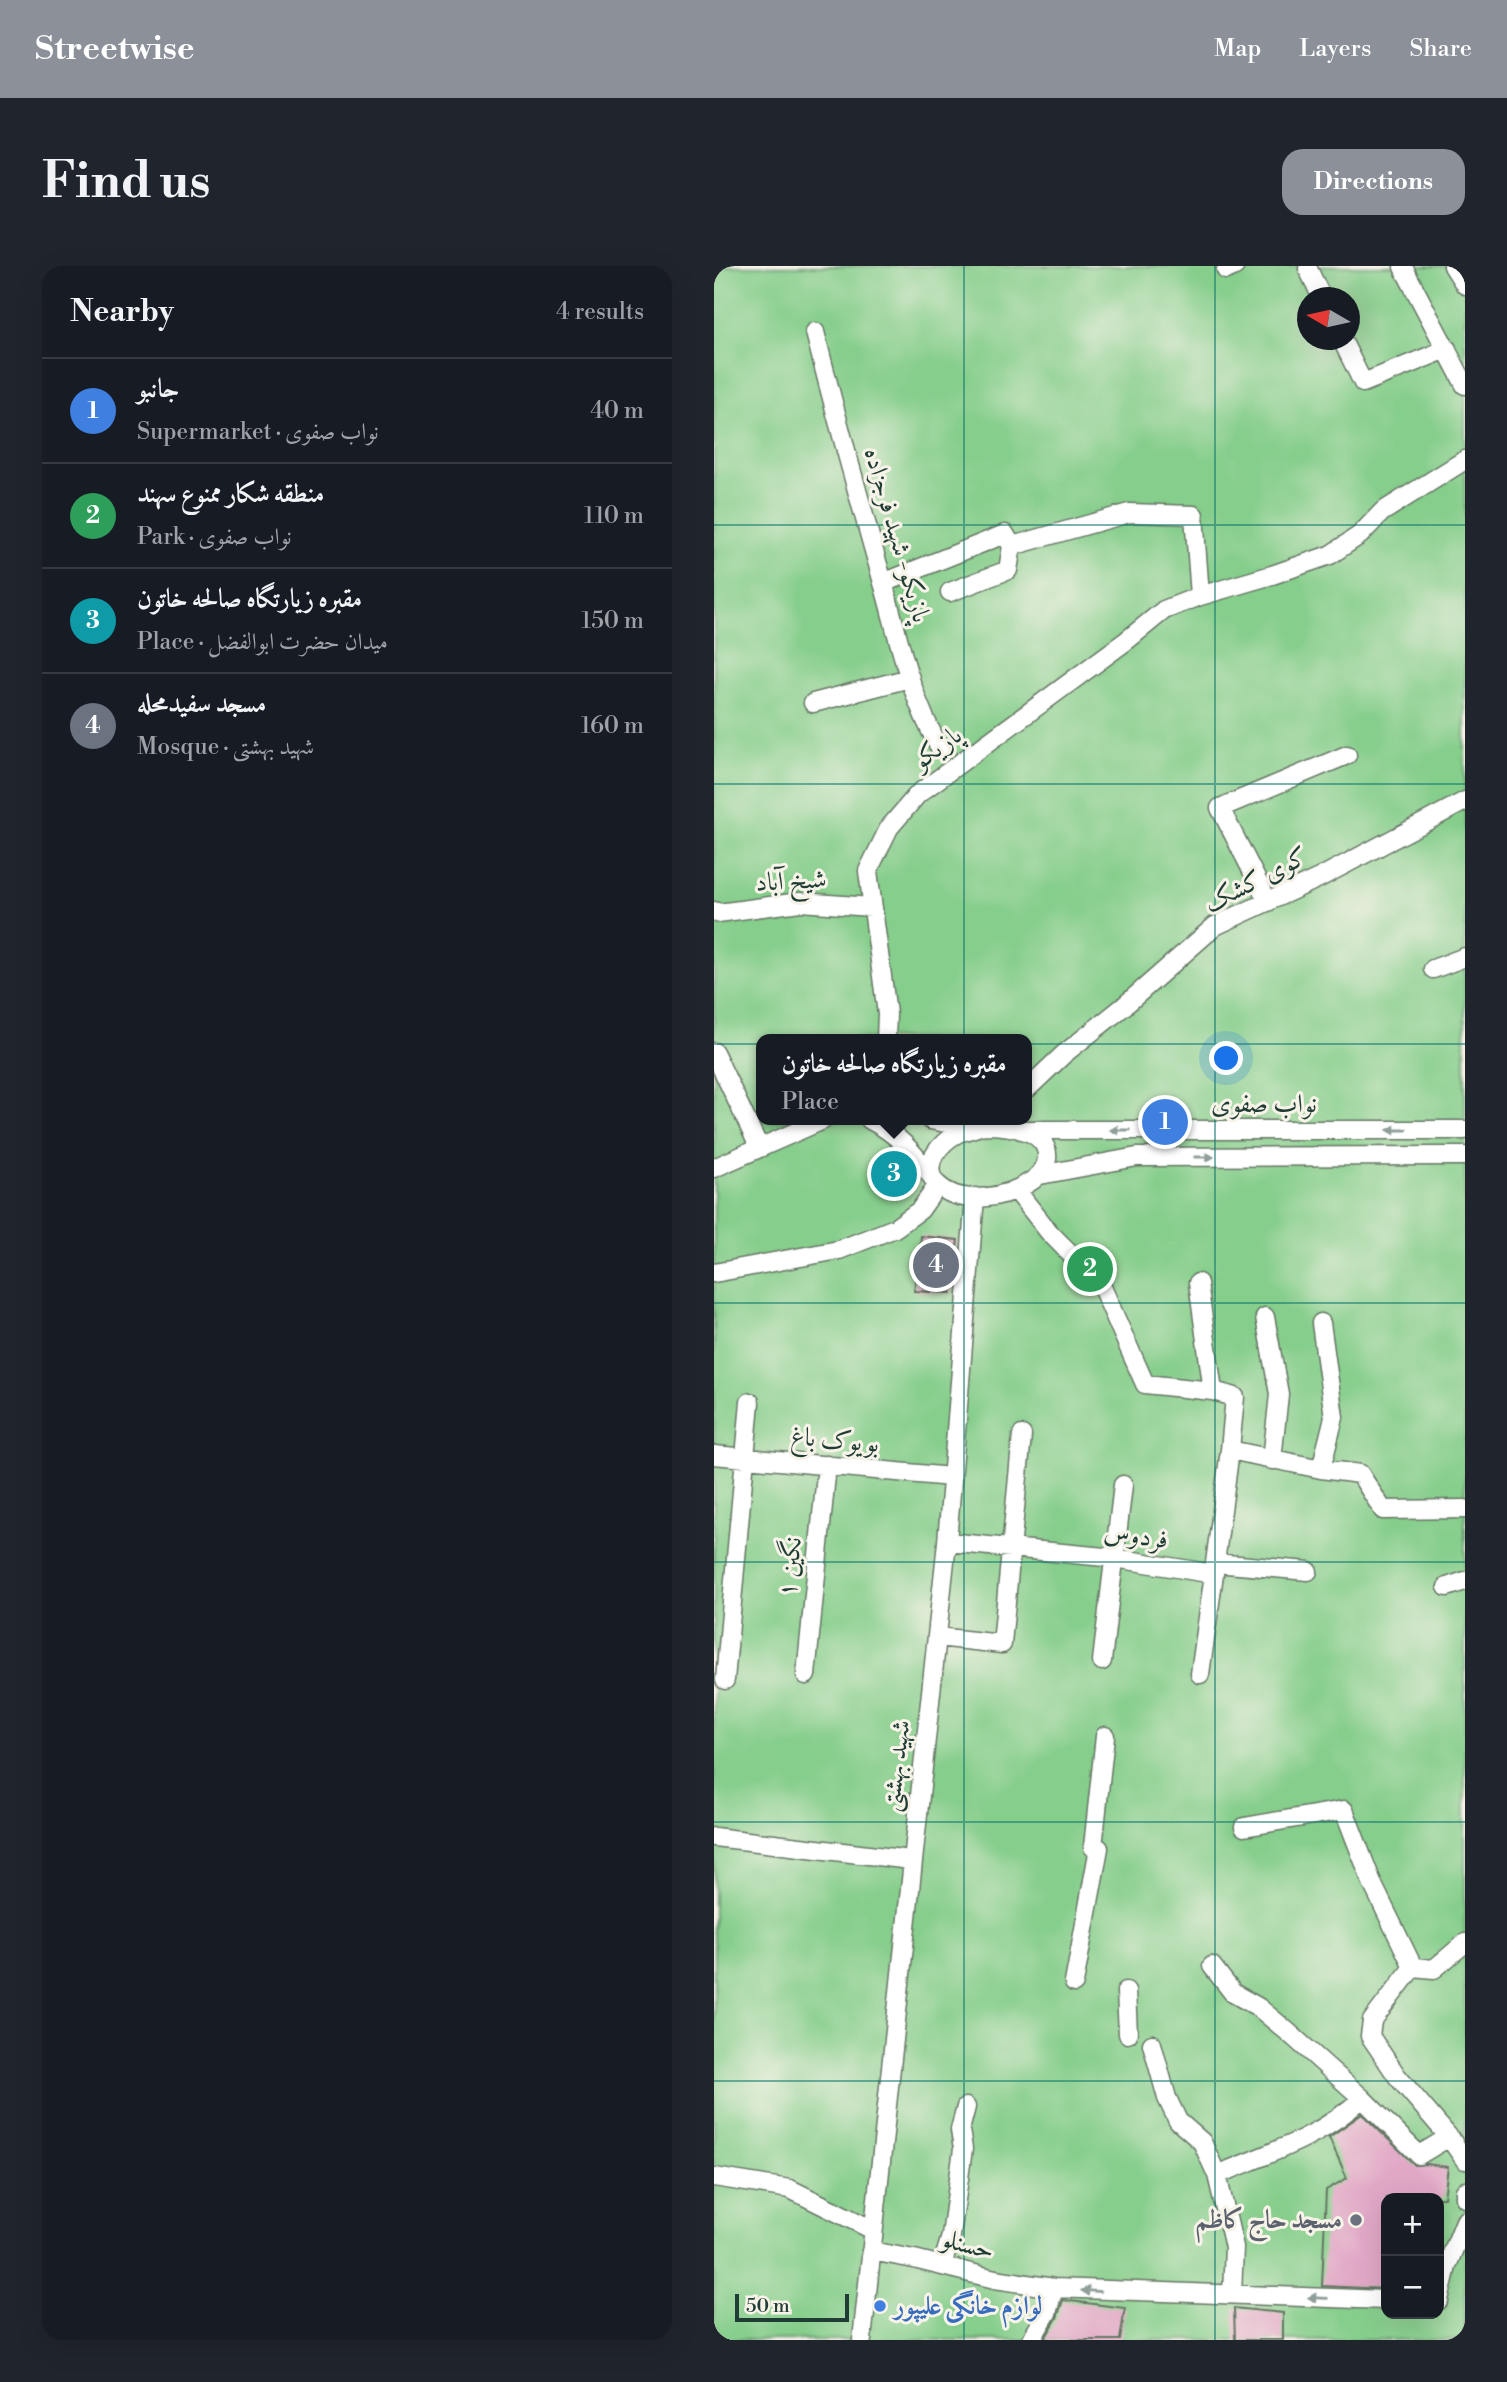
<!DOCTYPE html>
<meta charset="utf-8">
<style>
body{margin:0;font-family:"Libre Bodoni",Amiri,serif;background:#20242c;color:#f1f3f6}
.controls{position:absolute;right:21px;bottom:21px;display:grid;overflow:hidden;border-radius:14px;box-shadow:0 7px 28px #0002}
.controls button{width:63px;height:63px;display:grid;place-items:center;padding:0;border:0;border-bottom:2px solid #363941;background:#171b24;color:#f1f3f6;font:35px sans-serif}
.compass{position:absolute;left:583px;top:21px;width:63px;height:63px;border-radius:50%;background:#171b24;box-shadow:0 7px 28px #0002;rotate:279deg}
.scale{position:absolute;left:21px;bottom:18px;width:114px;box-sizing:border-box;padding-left:7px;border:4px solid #1f3d34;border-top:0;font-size:19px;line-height:24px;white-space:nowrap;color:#1f3d34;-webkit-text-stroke:5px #f7f3e8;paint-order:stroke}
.you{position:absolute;left:513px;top:793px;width:24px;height:24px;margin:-18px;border:5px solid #fff;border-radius:50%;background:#1a73e8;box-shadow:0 0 0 10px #1a73e833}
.badge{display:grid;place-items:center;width:46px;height:46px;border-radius:50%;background:#8c9099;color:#fff;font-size:23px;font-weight:700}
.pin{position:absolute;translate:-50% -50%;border:4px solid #fff;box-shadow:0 2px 7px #0006}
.popup{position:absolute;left:42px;top:768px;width:276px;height:91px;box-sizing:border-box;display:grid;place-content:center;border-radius:14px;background:#171b24;filter:drop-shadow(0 2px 5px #0005);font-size:23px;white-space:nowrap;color:#9ea1a6}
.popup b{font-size:26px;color:#f1f3f6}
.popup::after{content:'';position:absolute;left:50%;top:100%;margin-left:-14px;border:14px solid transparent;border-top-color:#171b24}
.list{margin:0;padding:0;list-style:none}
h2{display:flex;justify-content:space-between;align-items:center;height:91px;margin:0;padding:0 28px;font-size:30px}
h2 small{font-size:23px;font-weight:400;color:#9ea1a6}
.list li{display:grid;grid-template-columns:46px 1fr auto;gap:21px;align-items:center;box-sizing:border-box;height:105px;padding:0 28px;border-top:2px solid #363941}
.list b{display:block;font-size:26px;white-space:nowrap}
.list p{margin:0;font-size:23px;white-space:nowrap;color:#9ea1a6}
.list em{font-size:23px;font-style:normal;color:#9ea1a6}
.map{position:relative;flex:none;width:751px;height:2074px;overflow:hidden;border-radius:21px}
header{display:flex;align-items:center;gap:42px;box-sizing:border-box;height:98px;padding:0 35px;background:#8c9099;color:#fff}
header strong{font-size:33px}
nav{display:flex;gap:38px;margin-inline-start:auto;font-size:24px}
.intro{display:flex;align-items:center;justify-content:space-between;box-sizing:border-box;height:168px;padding:0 42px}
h1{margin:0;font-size:49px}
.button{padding:18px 32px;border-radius:21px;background:#8c9099;color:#fff;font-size:24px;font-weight:700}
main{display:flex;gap:42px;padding:0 42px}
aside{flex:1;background:#171b24;border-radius:21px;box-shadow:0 7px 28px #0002}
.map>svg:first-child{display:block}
.green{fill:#85ce8b;stroke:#528660;stroke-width:2;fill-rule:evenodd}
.building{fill:#e1a8c6}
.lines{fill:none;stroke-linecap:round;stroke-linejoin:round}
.minor-casing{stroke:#657664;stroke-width:21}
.minor{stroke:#fff;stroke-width:18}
.oneway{fill:#8f9e9a}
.grid{fill:none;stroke:#0f766e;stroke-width:2;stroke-opacity:0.55}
.worship-dot{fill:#6b7280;stroke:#f7f3e8;stroke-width:2.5}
.shop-dot{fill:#3f7fe0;stroke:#f7f3e8;stroke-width:2.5}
.labels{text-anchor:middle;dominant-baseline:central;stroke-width:6;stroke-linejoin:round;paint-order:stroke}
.street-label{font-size:26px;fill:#1f3d34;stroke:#f7f3e8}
.worship-label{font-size:26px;font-weight:bold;fill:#5b616d;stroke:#f7f3e8;text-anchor:end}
.shop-label{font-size:26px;font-weight:bold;fill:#366cbe;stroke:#f7f3e8;text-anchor:start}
</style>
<header>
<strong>Streetwise</strong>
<nav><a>Map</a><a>Layers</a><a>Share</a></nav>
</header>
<div class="intro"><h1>Find us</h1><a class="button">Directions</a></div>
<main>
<aside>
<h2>Nearby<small>4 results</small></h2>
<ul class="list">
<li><span class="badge" style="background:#3f7fe0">1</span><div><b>جانبو</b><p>Supermarket · نواب صفوی</p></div><em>40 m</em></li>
<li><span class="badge" style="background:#2e9e5b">2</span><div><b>منطقه شکار ممنوع سهند</b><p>Park · نواب صفوی</p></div><em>110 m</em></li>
<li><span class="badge" style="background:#0f9aa8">3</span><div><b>مقبره زیارتگاه صالحه خاتون</b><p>Place · میدان حضرت ابوالفضل</p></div><em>150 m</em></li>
<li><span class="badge" style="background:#6b7280">4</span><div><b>مسجد سفیدمحله</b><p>Mosque · شهید بهشتی</p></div><em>160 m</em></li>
</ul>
</aside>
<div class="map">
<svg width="751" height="2074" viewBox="0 0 751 2074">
<rect width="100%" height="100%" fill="#f7f3e8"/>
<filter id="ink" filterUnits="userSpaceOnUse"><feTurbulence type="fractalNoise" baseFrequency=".0143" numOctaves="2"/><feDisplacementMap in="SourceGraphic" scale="14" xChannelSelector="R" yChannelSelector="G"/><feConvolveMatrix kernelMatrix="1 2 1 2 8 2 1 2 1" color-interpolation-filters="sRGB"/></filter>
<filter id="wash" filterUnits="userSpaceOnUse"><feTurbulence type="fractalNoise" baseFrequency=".00686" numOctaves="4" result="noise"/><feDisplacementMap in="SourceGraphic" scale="28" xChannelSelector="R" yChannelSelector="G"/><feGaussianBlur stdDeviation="1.57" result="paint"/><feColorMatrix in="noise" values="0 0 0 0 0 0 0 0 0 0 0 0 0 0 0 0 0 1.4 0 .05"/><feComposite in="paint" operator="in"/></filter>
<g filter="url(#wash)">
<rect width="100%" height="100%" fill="#e7e1bd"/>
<path class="green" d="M0,0H751V2074H0ZM594,32H636V74H594ZM47,773H313V854H47ZM672,1932H725V2048H672Z"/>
<g id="blocks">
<path class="building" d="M207,970L244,974L237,1027L200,1025Z
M648,1848L701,1899L713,1898L734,1901L730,1932H672V2023L608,2020L612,1924L633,1912L615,1871Z
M349,2034L411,2042L406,2074H330L343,2052Z
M520,2042L569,2047V2074H521Z"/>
</g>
</g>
<g filter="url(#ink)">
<use href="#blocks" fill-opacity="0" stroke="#657664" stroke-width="2"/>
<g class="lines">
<defs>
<path id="minor" d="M739,0L751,19
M689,1L751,119
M594,3L608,32
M512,4L521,0
M101,66C122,152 146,236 170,320C185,374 197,433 226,482
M628,74L649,117L733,83
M169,317L291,268L298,280
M236,326L294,304L298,280L415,247L480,249L486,330L558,309L616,289L646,269L668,246L751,194
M99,437L196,412
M554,636L506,542L633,489
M0,645L4,647L86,636L158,641
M719,703L751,691
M172,773L173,748L154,605L175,562L204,528L412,375L450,344L486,330
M0,786L45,881
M313,823L350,788L409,741L501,660L605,612L751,535
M156,854C183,867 200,887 218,911
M216,854L259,862
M270,859C290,859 336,862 333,893C332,901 326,909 319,914C295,931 247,942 223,918C205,900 227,876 244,867C252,864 261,862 270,859Z
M307,864H751
M0,902L109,854
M326,909L423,891L751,890
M302,924L335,966L387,1019L431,1118L499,1125L521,1131L516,1184
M0,1007L125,984L181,962L206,944L224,919
M484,1017L499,1125
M551,1051L565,1128L558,1194
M0,1189L237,1211
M607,1203L620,1151L607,1057
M233,1276L401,1292L500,1308L501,1297L594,1305
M501,1297L516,1184L607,1203L646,1208L669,1244L751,1243
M733,1321L751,1315
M223,1371L288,1378L308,1169
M388,1395L409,1219
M486,1408L500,1308
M92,1409L113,1199
M11,1414L36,1136
M530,1561L630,1544L659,1619L699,1701L658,1755L656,1770L683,1810L735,1871
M0,1571L197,1594
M498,1700L519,1727L544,1741L574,1766L648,1832L705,1889L735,1871L751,1894
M699,1701L720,1703L751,1677
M360,1717L385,1582L379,1581L391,1470
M412,1725L414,1768
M438,1778L453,1832L464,1855L488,1876L503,1909L520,1981L518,2028
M503,1909C552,1888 609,1871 648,1832
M0,1911L76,1923L159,1964
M751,1925V1932
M157,1985L200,1993L281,2013L340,2022L672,2034
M228,2000L237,1970L249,1883L246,1864L252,1841
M725,2034L733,2000L751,1955
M148,2074L233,1276L261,931
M317,2074L333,2047L340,2022"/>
</defs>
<use href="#minor" class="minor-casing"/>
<use href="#minor" class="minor"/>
</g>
<defs><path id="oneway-solid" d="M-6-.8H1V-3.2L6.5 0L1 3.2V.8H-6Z" transform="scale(1.75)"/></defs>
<g class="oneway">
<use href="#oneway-solid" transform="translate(406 864) rotate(-180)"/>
<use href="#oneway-solid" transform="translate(683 864) rotate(-180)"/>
<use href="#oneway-solid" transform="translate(490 891)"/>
<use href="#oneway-solid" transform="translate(377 2025) rotate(-177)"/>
<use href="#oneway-solid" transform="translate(604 2032) rotate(-178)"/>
</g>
</g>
<path class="grid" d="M250,0V2074M501,0V2074M0,259H751M0,518H751M0,778H751M0,1037H751M0,1296H751M0,1556H751M0,1815H751"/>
<circle class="worship-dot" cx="642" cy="1954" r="7"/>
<circle class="shop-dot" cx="166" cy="2040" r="7"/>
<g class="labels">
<g class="street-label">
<text transform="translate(183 269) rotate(74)">پازیکو- شهید فرجزاده</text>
<text transform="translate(223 482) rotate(-36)">پازیکو</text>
<text transform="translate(542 614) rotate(-27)">کوی کشک</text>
<text transform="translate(77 615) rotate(-3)">شیخ آباد</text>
<text x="550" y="838">نواب صفوی</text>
<text transform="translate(121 1174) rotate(5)">بویوک باغ</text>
<text transform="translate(422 1270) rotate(8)">فردوس</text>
<text transform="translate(76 1301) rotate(-84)">نگین ۱</text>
<text transform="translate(182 1500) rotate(-83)">شهید بهشتی</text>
<text transform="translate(254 1979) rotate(14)">حسنلو</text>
</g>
<g class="worship-label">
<text x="628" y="1954">مسجد حاج کاظم</text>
</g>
<g class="shop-label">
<text x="180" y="2040">لوازم خانگی علیپور</text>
</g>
</g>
</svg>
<div class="controls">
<button>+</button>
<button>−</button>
</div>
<svg class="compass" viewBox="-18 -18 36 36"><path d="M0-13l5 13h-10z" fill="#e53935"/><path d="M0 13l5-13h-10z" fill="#9ea1a6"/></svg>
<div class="scale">50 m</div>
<div class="you"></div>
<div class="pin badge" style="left:451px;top:856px;background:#3f7fe0">1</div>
<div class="pin badge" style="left:376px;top:1003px;background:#2e9e5b">2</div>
<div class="pin badge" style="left:180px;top:908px;background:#0f9aa8">3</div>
<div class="popup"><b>مقبره زیارتگاه صالحه خاتون</b>Place</div>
<div class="pin badge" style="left:222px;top:999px;background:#6b7280">4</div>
</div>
</main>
